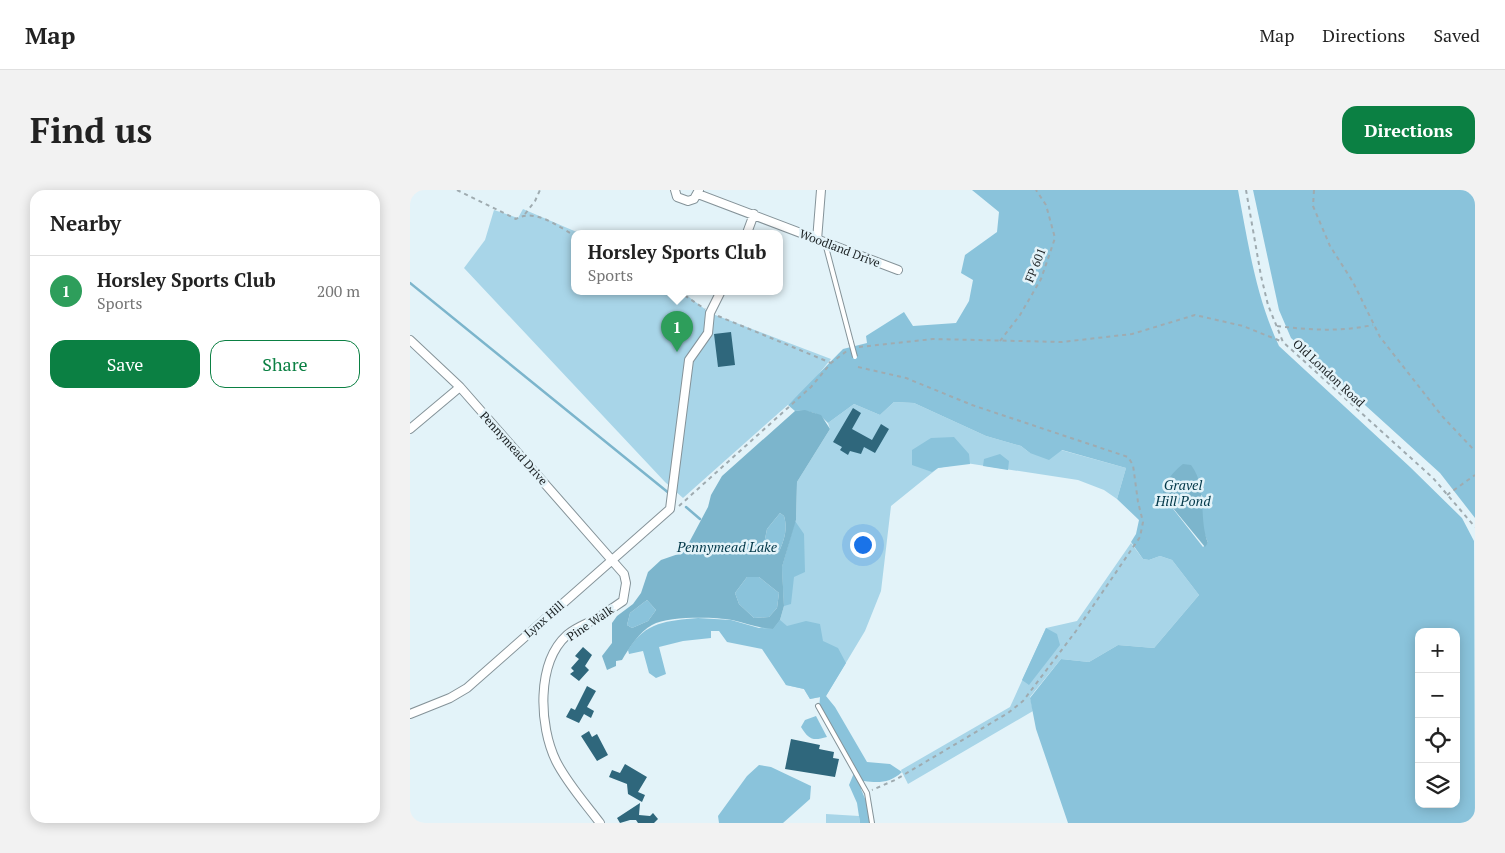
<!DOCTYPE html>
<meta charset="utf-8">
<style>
body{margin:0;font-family:"PT Serif",serif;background:#f2f2f2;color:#222}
.controls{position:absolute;right:15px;bottom:15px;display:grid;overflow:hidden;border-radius:10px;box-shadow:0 2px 12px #0003}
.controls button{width:45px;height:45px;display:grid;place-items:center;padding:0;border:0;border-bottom:1px solid #e0e0e0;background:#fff;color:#222;font:25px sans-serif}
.you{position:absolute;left:452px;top:354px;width:18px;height:18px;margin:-12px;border:4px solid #fff;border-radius:50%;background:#1a73e8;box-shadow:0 0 0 8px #1a73e833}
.badge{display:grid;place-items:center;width:32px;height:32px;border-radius:50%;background:#0b8043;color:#fff;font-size:16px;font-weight:700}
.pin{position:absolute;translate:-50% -41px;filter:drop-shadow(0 1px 2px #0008)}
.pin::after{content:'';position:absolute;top:26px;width:18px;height:15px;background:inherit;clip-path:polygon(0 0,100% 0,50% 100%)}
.popup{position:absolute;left:161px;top:40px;width:212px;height:65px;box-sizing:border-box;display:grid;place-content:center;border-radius:10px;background:#fff;filter:drop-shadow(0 1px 4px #0005);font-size:16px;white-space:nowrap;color:#767676}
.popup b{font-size:19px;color:#222}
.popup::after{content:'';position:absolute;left:50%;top:100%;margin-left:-10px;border:10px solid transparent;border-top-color:#fff}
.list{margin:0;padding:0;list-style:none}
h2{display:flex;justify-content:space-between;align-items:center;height:65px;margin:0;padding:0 20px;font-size:21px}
h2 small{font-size:16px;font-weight:400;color:#767676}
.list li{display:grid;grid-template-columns:32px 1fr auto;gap:15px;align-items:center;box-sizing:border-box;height:70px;padding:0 20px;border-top:1px solid #e0e0e0}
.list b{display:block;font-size:19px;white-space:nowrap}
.list p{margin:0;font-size:16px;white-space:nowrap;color:#767676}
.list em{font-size:16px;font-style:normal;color:#767676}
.actions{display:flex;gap:10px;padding:15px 20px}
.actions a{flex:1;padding:11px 0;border:1px solid #0b8043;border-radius:15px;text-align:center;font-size:18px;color:#0b8043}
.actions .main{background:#0b8043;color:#fff}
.icon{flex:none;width:28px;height:28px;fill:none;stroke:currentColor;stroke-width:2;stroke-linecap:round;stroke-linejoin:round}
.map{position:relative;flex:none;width:1065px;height:633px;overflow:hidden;border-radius:15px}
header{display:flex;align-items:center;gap:30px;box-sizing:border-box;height:70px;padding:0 25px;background:#fff;border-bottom:1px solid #e0e0e0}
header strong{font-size:24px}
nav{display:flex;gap:28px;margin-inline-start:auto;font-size:18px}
.intro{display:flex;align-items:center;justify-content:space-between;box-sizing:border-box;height:120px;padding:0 30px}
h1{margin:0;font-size:35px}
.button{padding:12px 22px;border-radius:15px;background:#0b8043;color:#fff;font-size:18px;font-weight:700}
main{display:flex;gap:30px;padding:0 30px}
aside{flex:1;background:#fff;border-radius:15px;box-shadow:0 2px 12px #0003}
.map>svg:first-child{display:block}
.green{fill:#a8d5e8}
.forest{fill:#8ac3db;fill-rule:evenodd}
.water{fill:#7cb5cc;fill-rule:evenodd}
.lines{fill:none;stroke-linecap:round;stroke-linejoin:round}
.stream{stroke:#7cb5cc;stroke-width:2.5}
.building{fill:#2f677c}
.service-casing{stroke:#859399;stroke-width:6}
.minor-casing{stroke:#859399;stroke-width:10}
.path{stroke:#9fabb0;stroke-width:2;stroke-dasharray:4 4;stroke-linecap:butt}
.service{stroke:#fff;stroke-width:4}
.minor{stroke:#fff;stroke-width:8}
.service-bridge-casing{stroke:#859399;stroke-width:6;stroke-linecap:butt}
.service-bridge{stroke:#fff;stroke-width:4}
.labels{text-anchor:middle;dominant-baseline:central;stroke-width:5;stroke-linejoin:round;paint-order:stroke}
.street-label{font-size:12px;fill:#1b2123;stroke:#e3f3f9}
.water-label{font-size:14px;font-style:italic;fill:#023748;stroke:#e3f3f9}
</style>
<header>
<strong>Map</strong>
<nav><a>Map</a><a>Directions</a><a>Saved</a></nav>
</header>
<div class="intro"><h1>Find us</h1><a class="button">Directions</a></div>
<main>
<aside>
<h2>Nearby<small></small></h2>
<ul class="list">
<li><span class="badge" style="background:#2e9e5b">1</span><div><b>Horsley Sports Club</b><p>Sports</p></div><em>200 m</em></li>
</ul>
<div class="actions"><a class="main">Save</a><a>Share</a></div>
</aside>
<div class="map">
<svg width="1065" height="633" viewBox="0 0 1065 633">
<rect width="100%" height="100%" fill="#e3f3f9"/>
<path class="green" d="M113,19L169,43H164V101H271L300,123L421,169L398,197L273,308L255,292L54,78L75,50L84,20L108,28Z
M484,212L504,213L576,246L611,256L620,263L651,260L716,278L707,309L694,300L668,290L556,273L528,278L481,316L471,401L455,441L416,506L400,509L394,499L376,495L349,438L370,430L374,416L372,377L386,330L387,292L420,239L418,233L444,214L470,225Z
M721,353L733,369L739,370L750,366L762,370L789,405L744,458L708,455L679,472L651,469L620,507L623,521L498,594L491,580L600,517L636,438L667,431Z
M416,624L449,626L450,633H416Z"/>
<path class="forest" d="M562,0H828C838,53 846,107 869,156L1000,277L1052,328L1064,351L1065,633H658L626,539L620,508L651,469L679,472L708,455L744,458L789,405L762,370L750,366L739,370L733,369L721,352L726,344L729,330L707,309L716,278L652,260L639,270L620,263L611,256L576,246L504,213L484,212L470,225L444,214L418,233C409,223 399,220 385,221L378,215L433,159L457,153L456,146L494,122L503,136L546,133L559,111L563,90L551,83L555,65L587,42L589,22ZM792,305V337L798,353L793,357L753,306ZM1009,442H1046V614H1009Z
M843,0H1065V328L1030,283L881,148L869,120Z
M544,247L559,264L560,274L528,278L522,282L502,275V260L521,248Z
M590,264L599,271L598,280L573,276L574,269Z
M370,323L374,326C378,339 374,350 369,362L361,364L354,354L357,339Z
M385,331L394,344L395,382L384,387L381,414L374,416L372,377Z
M337,387H349L369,403L367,418L359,427L344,428L329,414L325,403Z
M237,410L246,420L238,431L222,438L217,435L220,423Z
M288,428L321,430L349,438L363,439L370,430L377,436L396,431L410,434L413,451L428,458L436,473L416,506L425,517L457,572L480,574L492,582C480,593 469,593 454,591L451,599L456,611L460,633H450L447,613L439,595L444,583L409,520L410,507L400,509L394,499L376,495L352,459L317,452L309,441H301V448L273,451L249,457L256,484L246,488L239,483L233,461L219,464L218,460C236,431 257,431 288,428Z
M636,438L647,444L650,455L619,495L612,490Z
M406,526L417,547C403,551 399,550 391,537L395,530Z
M349,575L361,577L401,596L400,609L373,633H309L308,626L337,586Z"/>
<path class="water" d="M395,220L411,225L420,239L387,292L386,330L372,377L374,416L370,430L363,439C348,438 336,433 322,430C303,427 259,426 242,435C229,442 219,458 212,470L206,471V476L197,480L192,466L202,453V433L207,426L223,414L231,403L238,382L251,370L274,362L298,317L301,305L312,286L385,221ZM370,323L374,326C378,339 374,350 369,362L361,364L354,354L357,339ZM337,387H349L369,403L367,418L359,427L344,428L329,414L325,403ZM237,410L246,420L238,431L222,438L217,435L220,423Z
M773,274L781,275C798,297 788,328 798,353L795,357L753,306C752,294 764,281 773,274Z"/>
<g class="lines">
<path class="stream" d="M0,93L260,304
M276,317L290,329"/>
</g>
<path class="building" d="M321,142L325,175L308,177L304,144Z
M443,218L451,223L442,239L462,250L471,234L479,239L465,263L454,257L451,264L440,261L438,265L430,260L432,257L423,252Z
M173,457L182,465L175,476L179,480L169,491L160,484L164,481L161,478L169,469L165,466Z
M177,496L186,501L177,517L184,521L181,528L174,524L169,533L156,527L161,518L165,520Z
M179,541L182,547L187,544L198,565L187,571L171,546Z
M381,549L410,555L409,559L424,562L423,568L429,569L425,587L375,579Z
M215,574L237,587L228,602L235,605L232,612L218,604L217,594L199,587L202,580L210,583Z
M230,613L229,625L240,626L243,623L248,629L244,633H228L226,630H220L210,633L207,628Z"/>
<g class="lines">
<defs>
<path id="service" d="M415,53L441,152
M408,516L457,603L462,633"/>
<path id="minor" d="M265,0L267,7L278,11L284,9L289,0
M288,4L488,80
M337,43L344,24
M407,50L411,0
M0,150L50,197L214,384L216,393L213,411C204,417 196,423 187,428C177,434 166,437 157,445C126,473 129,536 146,571C157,593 175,613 190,633
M0,239L50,197
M0,524L40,508L57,498L260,319L279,170L298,143L300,123L311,101"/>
</defs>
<use href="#service" class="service-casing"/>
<use href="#minor" class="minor-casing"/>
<path class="path" d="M47,0L106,29C125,18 147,36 164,45
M836,0L851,86L858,115L873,152L1023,288L1065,337
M904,0L903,16L920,56L943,92L970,147L1032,226L1065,261
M115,24L125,11L130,0
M268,101L295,119
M308,126L421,173
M867,136C900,140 930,142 963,135
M590,151L610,125L631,89L645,48L636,15L626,0
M449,157L523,149L652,152L722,144L785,125L833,136L873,152
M448,177L496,188L562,215L718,267L723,275L728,312L733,332L730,347L666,441L613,511L598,523L485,590L462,600
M1037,305L1065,285
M269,316L401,197L421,173L438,160"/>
<use href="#service" class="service"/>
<use href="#minor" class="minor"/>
<defs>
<path id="service-bridge" d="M441,152L445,167"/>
</defs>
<use href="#service-bridge" class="service-bridge-casing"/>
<use href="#service-bridge" class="service-bridge"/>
</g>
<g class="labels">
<g class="street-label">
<text transform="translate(430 58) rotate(21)">Woodland Drive</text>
<text transform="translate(625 75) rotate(-68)">FP 601</text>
<text transform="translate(919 183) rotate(43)">Old London Road</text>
<text transform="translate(104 258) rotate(48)">Pennymead Drive</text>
<text transform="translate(134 429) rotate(-41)">Lynx Hill</text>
<text transform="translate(180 433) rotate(-34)">Pine Walk</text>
</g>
<g class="water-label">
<text x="773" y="294">Gravel<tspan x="773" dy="16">Hill Pond</tspan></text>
<text x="317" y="356">Pennymead Lake</text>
</g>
</g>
</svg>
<div class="controls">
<button>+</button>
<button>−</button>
<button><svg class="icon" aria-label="locate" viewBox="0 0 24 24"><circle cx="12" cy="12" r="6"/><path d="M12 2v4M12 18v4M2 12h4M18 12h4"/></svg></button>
<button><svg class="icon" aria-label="layers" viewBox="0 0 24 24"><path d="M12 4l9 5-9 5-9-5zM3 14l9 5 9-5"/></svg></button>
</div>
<div class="you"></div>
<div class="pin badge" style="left:267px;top:162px;background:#2e9e5b">1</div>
<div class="popup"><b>Horsley Sports Club</b>Sports</div>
</div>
</main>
